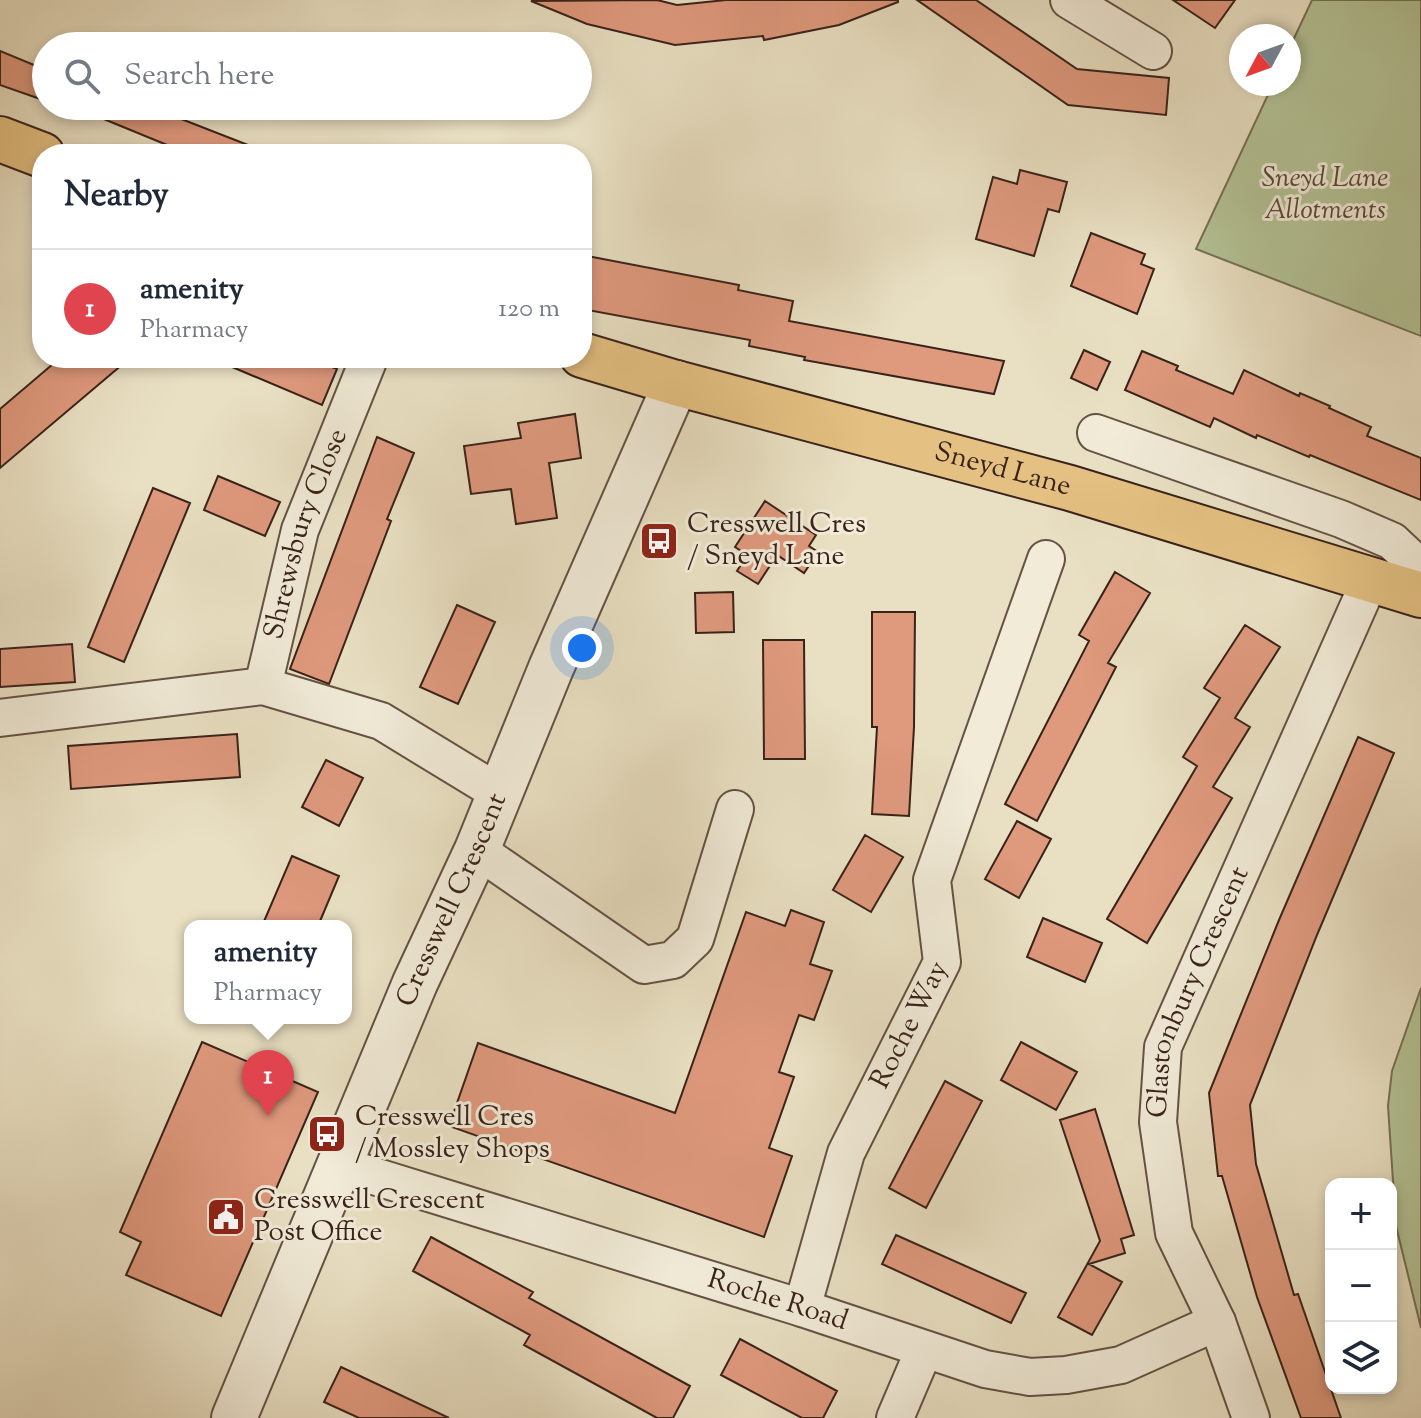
<!DOCTYPE html>
<meta charset="utf-8">
<style>
body{margin:0;font-family:"Sorts Mill Goudy",serif;background:#f2f2f3;color:#1f2937}
.controls{position:absolute;right:24px;bottom:24px;display:grid;overflow:hidden;border-radius:16px;box-shadow:0 4px 12px #0003}
.controls button{width:72px;height:72px;display:grid;place-items:center;padding:0;border:0;border-bottom:2px solid #e0e1e3;background:#fff;color:#1f2937;font:40px sans-serif}
.compass{position:absolute;left:1229px;top:24px;width:72px;height:72px;border-radius:50%;background:#fff;box-shadow:0 4px 12px #0003;rotate:229deg}
.you{position:absolute;left:582px;top:648px;width:28px;height:28px;margin:-20px;border:6px solid #fff;border-radius:50%;background:#1a73e8;box-shadow:0 0 0 12px #1a73e833}
.badge{display:grid;place-items:center;width:52px;height:52px;border-radius:50%;background:#8f2418;color:#fff;font-size:26px;font-weight:700}
.pin{position:absolute;translate:-50% -66px;filter:drop-shadow(0 2px 4px #0008)}
.pin::after{content:'';position:absolute;top:42px;width:28px;height:24px;background:inherit;clip-path:polygon(0 0,100% 0,50% 100%)}
.popup{position:absolute;left:184px;top:920px;width:168px;height:104px;box-sizing:border-box;display:grid;place-content:center;border-radius:16px;background:#fff;filter:drop-shadow(0 2px 6px #0005);font-size:26px;white-space:nowrap;color:#747a83}
.popup b{font-size:30px;color:#1f2937}
.popup::after{content:'';position:absolute;left:50%;top:100%;margin-left:-16px;border:16px solid transparent;border-top-color:#fff}
.list{margin:0;padding:0;list-style:none}
h2{display:flex;justify-content:space-between;align-items:center;height:104px;margin:0;padding:0 32px;font-size:34px}
h2 small{font-size:26px;font-weight:400;color:#747a83}
.list li{display:grid;grid-template-columns:52px 1fr auto;gap:24px;align-items:center;box-sizing:border-box;height:120px;padding:0 32px;border-top:2px solid #e0e1e3}
.list b{display:block;font-size:30px;white-space:nowrap}
.list p{margin:0;font-size:26px;white-space:nowrap;color:#747a83}
.list em{font-size:26px;font-style:normal;color:#747a83}
.icon{flex:none;width:44px;height:44px;fill:none;stroke:currentColor;stroke-width:2;stroke-linecap:round;stroke-linejoin:round}
.map{position:relative;flex:none;width:1421px;height:1418px;overflow:hidden}
.search{position:absolute;background:#fff;box-shadow:0 4px 12px #0003;left:32px;top:32px;width:560px;height:88px;display:flex;align-items:center;gap:20px;box-sizing:border-box;padding:0 28px;border-radius:44px;color:#747a83;font-size:30px}
.panel{position:absolute;background:#fff;box-shadow:0 4px 12px #0003;left:32px;top:144px;width:560px;height:224px;border-radius:32px}
.map>svg:first-child{display:block}
.green{fill:#b4c396;stroke:#767258;stroke-width:2}
.building{fill:#df997d;stroke:#39221a;stroke-width:2}
.lines{fill:none;stroke-linecap:round;stroke-linejoin:round}
.minor-casing{stroke:#655244;stroke-width:40}
.tertiary-casing{stroke:#655244;stroke-width:48}
.primary-casing{stroke:#39221a;stroke-width:48}
.minor{stroke:#f1ebd8;stroke-width:36}
.tertiary{stroke:#f1ebd8;stroke-width:44}
.primary{stroke:#e4c082;stroke-width:44}
.labels{text-anchor:middle;dominant-baseline:central;stroke-width:6;stroke-linejoin:round;paint-order:stroke}
.park-label{font-size:28px;font-style:italic;fill:#584a39;stroke:#f1ebd8}
.street-label{font-size:28px;fill:#39221a;stroke:#f1ebd8}
.poi-label{font-size:28px;fill:#39221a;stroke:#f1ebd8;text-anchor:start}
</style>
<div class="map">
<svg width="1421" height="1418" viewBox="0 0 1421 1418">
<rect width="100%" height="100%" fill="#e9e0c3"/>
<filter id="stains"><feTurbulence type="fractalNoise" baseFrequency=".0025" numOctaves="4"/><feColorMatrix values="0 0 0 0 .2 0 0 0 0 .09 0 0 0 0 .02 0 0 0 .5 -.17"/></filter>
<radialGradient id="worn" r=".72"><stop offset=".6" stop-color="#630" stop-opacity="0"/><stop offset="1" stop-color="#630" stop-opacity=".3"/></radialGradient>
<path class="green" d="M1312,0H1421V336L1196,249L1273,84H1289V49Z
M1421,988V1328L1396,1226L1388,1106L1392,1071Z"/>
<path class="building" d="M657,0L677,5L726,0H898V2L839,25L764,40L763,36L675,45L587,24L531,1Z
M917,0H976L1077,69L1169,78L1166,115L1068,105Z
M1173,0H1235L1215,28Z
M0,51L46,70V101L0,85Z
M72,106H148L266,152L265,154H189Z
M1020,170L1067,182L1059,212L1048,209L1034,256L976,239L993,177L1017,184Z
M1091,233L1145,254L1141,264L1154,269L1137,314L1071,286Z
M582,255L739,285L738,290L793,301L789,321L1004,361L994,394L804,360L805,357L749,346L750,340L582,309Z
M1084,350L1110,362L1097,390L1071,378Z
M1142,351L1178,366L1176,370L1233,394L1244,370L1299,396L1300,393L1330,406L1329,408L1371,427L1367,436L1421,458V500L1310,455L1309,457L1257,435L1256,438L1214,418L1210,427L1125,390Z
M60,358H130L0,468V409Z
M211,358H310L337,369L322,405Z
M575,414L581,458L549,463L557,518L516,524L511,489L471,494L464,446L521,438L518,423Z
M377,437L414,453L387,519L391,521L329,684L290,669Z
M218,476L280,502L265,536L204,510Z
M153,488L190,503L124,662L88,647Z
M765,501L816,535L809,546L818,552L804,573L777,555L758,584L737,571L747,555L735,547Z
M1115,572L1150,593L1108,663L1116,667L1037,821L1005,804L1089,641L1079,635Z
M733,592L734,632L696,633L695,593Z
M457,605L495,622L458,704L420,687Z
M872,612H915L914,727L909,816L872,814L877,727H872Z
M1245,625L1280,647L1235,718L1250,727L1213,787L1232,798L1147,943L1107,919L1197,766L1183,757L1220,698L1204,688Z
M763,640H804L805,759H764Z
M72,644L75,682L0,687V649Z
M237,734L240,777L71,789L68,746Z
M1358,737L1394,753L1317,935L1250,1105L1256,1164L1294,1295L1298,1294L1341,1418H1301L1257,1297L1222,1176H1218L1209,1093L1279,920Z
M326,760L363,778L339,826L302,807Z
M1017,821L1051,839L1019,898L985,879Z
M865,835L903,857L871,912L833,890Z
M292,856L339,876L318,926H262Z
M791,910L824,922L810,964L832,971L814,1020L799,1015L779,1072L794,1077L769,1148L792,1156L764,1237L449,1126L478,1043L675,1113L746,912L785,926Z
M1043,918L1102,943L1085,982L1027,957Z
M202,1042L318,1092L221,1316L126,1275L141,1242L120,1232Z
M1021,1042L1077,1072L1056,1110L1001,1080Z
M945,1081L982,1101L926,1208L889,1188Z
M1095,1109L1134,1235L1121,1239L1125,1253L1089,1264L1122,1282L1092,1335L1058,1317L1100,1241L1060,1120Z
M896,1235L1026,1293L1011,1323L882,1264Z
M431,1237L533,1292L529,1298L690,1386L673,1418H657L524,1345L530,1335L413,1271Z
M740,1339L837,1391L823,1418H802L721,1375Z
M341,1367L449,1418H359L324,1402Z"/>
<g class="lines">
<defs>
<g id="minor">
<path d="M1069,0L1153,51"/>
<path d="M1096,433L1341,519L1392,541L1421,568"/>
<path id="s1" d="M263,686L300,530L368,361"/>
<path d="M0,718L263,686L381,721L499,793"/>
<path d="M477,850L644,965L673,960L695,939L735,809"/>
<path id="s2" d="M338,1165L802,1308L985,1369L1030,1377L1066,1375L1121,1365L1217,1322"/>
<path id="s3" d="M802,1308L846,1153L942,962L932,880L1046,559"/>
<path d="M895,1418L924,1350"/>
<path id="s4" d="M1251,1418L1217,1322L1174,1233L1158,1122L1163,1047L1370,580"/>
</g>
<g id="tertiary">
<path id="s5" d="M234,1418L415,983L477,850L551,668L676,383"/>
</g>
<g id="primary">
<path d="M0,139L42,155"/>
<path id="s6" d="M582,355L676,383L1070,488L1421,595"/>
</g>
</defs>
<use href="#minor" class="minor-casing"/>
<use href="#tertiary" class="tertiary-casing"/>
<use href="#primary" class="primary-casing"/>
<use href="#minor" class="minor"/>
<use href="#tertiary" class="tertiary"/>
<use href="#primary" class="primary"/>
</g>
<defs>
<symbol id="bus-square" viewBox="-11 -11 22 22"><rect x="-9" y="-9" width="18" height="18" rx="4" fill="#8f2418" stroke="#f1ebd8"/><path d="M-5-6H5V4H4V6H2V4H-2V6H-4V4H-5ZM-3.5-4V0h7V-4ZM-3.5 1.2v1.5H-2V1.2ZM2 1.2v1.5H3.5V1.2Z" fill="#fff"/></symbol>
<symbol id="civic-square" viewBox="-11 -11 22 22"><rect x="-9" y="-9" width="18" height="18" rx="4" fill="#8f2418" stroke="#f1ebd8"/><path d="M-.6-6.5H3V-4.5H.6V-3L4-1V1h2V6H-6V1h2V-1L-.6-3ZM-1.2 2.5V6h2.4V2.5Z" fill="#fff"/></symbol>
</defs>
<g fill-rule="evenodd">
<use href="#bus-square" x="637" y="519" width="44" height="44"/>
<use href="#bus-square" x="305" y="1112" width="44" height="44"/>
<use href="#civic-square" x="204" y="1195" width="44" height="44"/>
</g>
<g class="labels">
<g class="park-label">
<text x="1325" y="179">Sneyd Lane<tspan x="1325" dy="32">Allotments</tspan></text>
</g>
<g class="street-label">
<text stroke="none"><textPath href="#s6" startOffset="436">Sneyd Lane</textPath></text>
<text stroke="none"><textPath href="#s1" startOffset="158">Shrewsbury Close</textPath></text>
<text stroke="none"><textPath href="#s5" startOffset="562">Cresswell Crescent</textPath></text>
<text stroke="none"><textPath href="#s4" startOffset="450">Glastonbury Crescent</textPath></text>
<text stroke="none"><textPath href="#s3" startOffset="304">Roche Way</textPath></text>
<text stroke="none"><textPath href="#s2" startOffset="460">Roche Road</textPath></text>
</g>
<g class="poi-label">
<text x="687" y="525">Cresswell Cres<tspan x="687" dy="32">/ Sneyd Lane</tspan></text>
<text x="355" y="1118">Cresswell Cres<tspan x="355" dy="32">/ Mossley Shops</tspan></text>
<text x="254" y="1201">Cresswell Crescent<tspan x="254" dy="32">Post Office</tspan></text>
</g>
</g>
<rect width="100%" height="100%" filter="url(#stains)"/>
<rect width="100%" height="100%" fill="url(#worn)"/>
</svg>
<div class="controls">
<button>+</button>
<button>−</button>
<button><svg class="icon" aria-label="layers" viewBox="0 0 24 24"><path d="M12 4l9 5-9 5-9-5zM3 14l9 5 9-5"/></svg></button>
</div>
<svg class="compass" viewBox="-18 -18 36 36"><path d="M0-13l5 13h-10z" fill="#e53935"/><path d="M0 13l5-13h-10z" fill="#747a83"/></svg>
<div class="you"></div>
<div class="pin badge" style="left:268px;top:1116px;background:#e0444e">1</div>
<div class="popup"><b>amenity</b>Pharmacy</div>
<div class="search"><svg class="icon" aria-label="search" viewBox="0 0 24 24"><circle cx="10" cy="10" r="6"/><path d="M15 15l6 6"/></svg>Search here</div>
<section class="panel">
<h2>Nearby<small></small></h2>
<ul class="list">
<li><span class="badge" style="background:#e0444e">1</span><div><b>amenity</b><p>Pharmacy</p></div><em>120 m</em></li>
</ul>
</section>
</div>
